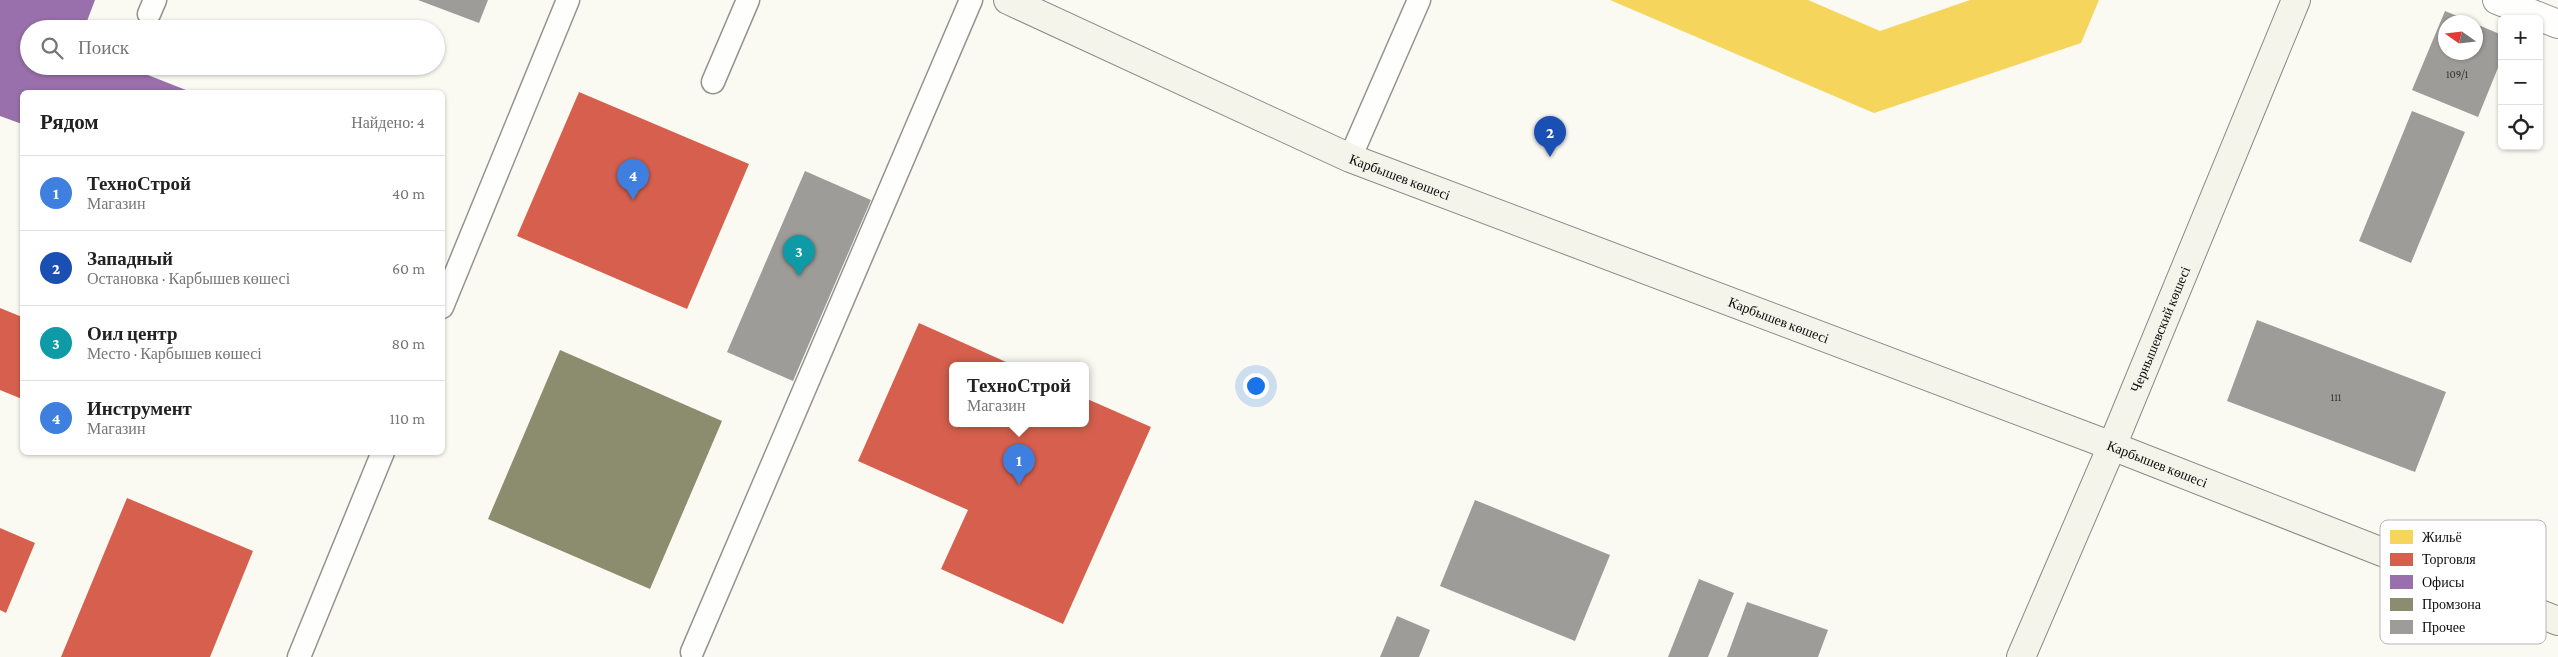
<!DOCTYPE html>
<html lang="ru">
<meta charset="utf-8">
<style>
body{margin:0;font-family:"Crimson Pro",serif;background:#f2f2f2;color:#222}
.controls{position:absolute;right:15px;top:15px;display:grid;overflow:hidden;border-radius:8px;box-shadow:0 1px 4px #0004}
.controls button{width:45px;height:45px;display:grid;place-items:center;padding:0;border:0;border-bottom:1px solid #e0e0e0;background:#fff;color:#222;font:25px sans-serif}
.compass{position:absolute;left:2438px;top:15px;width:45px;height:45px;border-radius:50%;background:#fff;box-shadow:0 1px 4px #0004;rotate:284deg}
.you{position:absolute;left:1255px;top:385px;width:18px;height:18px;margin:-12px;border:4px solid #fff;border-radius:50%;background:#1a73e8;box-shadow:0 0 0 8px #1a73e833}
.badge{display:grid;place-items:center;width:32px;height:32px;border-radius:50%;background:#111827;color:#fff;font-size:16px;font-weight:700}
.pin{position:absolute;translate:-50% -41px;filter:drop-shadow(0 1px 2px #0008)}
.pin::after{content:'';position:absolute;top:26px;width:18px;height:15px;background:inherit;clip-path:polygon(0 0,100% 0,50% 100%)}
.popup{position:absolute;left:949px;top:362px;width:140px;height:65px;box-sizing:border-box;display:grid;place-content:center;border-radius:8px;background:#fff;filter:drop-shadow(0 1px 4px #0005);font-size:16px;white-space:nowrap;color:#767676}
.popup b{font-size:19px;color:#222}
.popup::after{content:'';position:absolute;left:50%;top:100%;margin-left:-10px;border:10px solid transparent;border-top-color:#fff}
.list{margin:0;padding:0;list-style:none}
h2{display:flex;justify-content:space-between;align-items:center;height:65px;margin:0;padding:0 20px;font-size:21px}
h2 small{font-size:16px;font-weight:400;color:#767676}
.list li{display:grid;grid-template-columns:32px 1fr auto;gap:15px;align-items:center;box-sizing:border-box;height:75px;padding:0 20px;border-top:1px solid #e0e0e0}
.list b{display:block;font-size:19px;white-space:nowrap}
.list p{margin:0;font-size:16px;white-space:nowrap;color:#767676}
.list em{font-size:16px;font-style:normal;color:#767676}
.icon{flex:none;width:28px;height:28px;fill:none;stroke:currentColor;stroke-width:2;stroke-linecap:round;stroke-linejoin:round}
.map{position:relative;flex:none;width:2558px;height:657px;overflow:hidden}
.search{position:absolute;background:#fff;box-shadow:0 1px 4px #0004;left:20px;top:20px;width:425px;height:55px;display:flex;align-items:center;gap:12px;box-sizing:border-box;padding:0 18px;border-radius:28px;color:#767676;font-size:19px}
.panel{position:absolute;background:#fff;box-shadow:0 1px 4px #0004;left:20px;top:90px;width:425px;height:365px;border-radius:8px}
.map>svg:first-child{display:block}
.homes{fill:#f6d55c}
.shops{fill:#d6604d}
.offices{fill:#9970ab}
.industry{fill:#8c8c6e}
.building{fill:#9d9c98}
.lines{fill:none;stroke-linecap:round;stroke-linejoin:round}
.lane-casing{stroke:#949390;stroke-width:25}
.street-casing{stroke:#949390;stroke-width:30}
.secondary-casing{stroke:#8a8a87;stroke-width:30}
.lane{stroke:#fefefd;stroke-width:22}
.street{stroke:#fefefd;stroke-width:28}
.secondary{stroke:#f4f4ea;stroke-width:28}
.labels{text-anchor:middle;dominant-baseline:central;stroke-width:5;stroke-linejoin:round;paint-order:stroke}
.number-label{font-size:11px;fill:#313130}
.street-label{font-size:14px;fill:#0d0d0d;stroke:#fff}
.key{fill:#fff;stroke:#b6b6b6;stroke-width:1}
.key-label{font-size:14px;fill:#0d0d0d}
</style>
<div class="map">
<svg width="2558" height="657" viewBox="0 0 2558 657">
<rect width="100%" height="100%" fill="#faf9f2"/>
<path class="homes" d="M1610,0H1808L1880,31L1970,0H2099L2081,43L1874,113Z"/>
<path class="shops" d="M579,92L749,164L687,309L517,236Z
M0,308L22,317V399L0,390Z
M919,323L1015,366H953V424H1085V398L1151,427L1063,624L941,569L968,510L858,461Z
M127,498L253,551L210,657H61Z
M0,528L35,543L6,613L0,610Z"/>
<path class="offices" d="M0,0H95L84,29H29V66H125L191,92H22V124L0,116Z"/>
<path class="industry" d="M560,350L722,421L650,589L488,519Z"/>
<path class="building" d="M418,0H488L479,23Z
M2445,11L2472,22H2446V52H2476V24L2502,35V58L2478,117L2412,90Z
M2412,111L2465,132L2411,263L2359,241Z
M805,171L871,200L793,381L727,352Z
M2257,320L2446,392L2415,472L2227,401Z
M1475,500L1610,555L1575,641L1440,586Z
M1699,579L1734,593L1708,657H1668Z
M1747,602L1828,630L1818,657H1727Z
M1397,616L1430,630L1419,657H1380Z"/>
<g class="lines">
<defs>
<path id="lane" d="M149,14L155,0
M713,82L748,0
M1350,158L1419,0
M442,307L568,0
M692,652L971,0
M299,657L383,452"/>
<path id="street" d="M2497,0L2558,24"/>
<g id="secondary">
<path id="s1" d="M1008,0L1350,158L2112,446L2558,621"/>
<path id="s2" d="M2021,657L2112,446L2296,0"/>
</g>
</defs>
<use href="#lane" class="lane-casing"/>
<use href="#street" class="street-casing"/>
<use href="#secondary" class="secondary-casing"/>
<use href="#lane" class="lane"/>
<use href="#street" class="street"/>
<use href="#secondary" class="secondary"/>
</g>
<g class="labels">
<g class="number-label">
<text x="2457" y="74">109/1</text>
<text x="2336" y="397">111</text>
</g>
<g class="street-label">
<text stroke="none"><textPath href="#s1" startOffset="430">Карбышев көшесі</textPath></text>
<text stroke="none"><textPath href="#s1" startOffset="835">Карбышев көшесі</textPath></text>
<text stroke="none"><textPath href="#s2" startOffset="356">Чернышевский көшесі</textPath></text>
<text stroke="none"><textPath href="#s1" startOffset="1240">Карбышев көшесі</textPath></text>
</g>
</g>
<rect x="2380" y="520" width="166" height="124" rx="8" class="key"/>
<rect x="2390" y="530" width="23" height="14" fill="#f6d55c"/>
<rect x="2390" y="553" width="23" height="13" fill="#d6604d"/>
<rect x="2390" y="575" width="23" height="14" fill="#9970ab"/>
<rect x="2390" y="598" width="23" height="13" fill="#8c8c6e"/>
<rect x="2390" y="620" width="23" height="14" fill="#9d9c98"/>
<g class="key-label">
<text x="2422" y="542">Жильё</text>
<text x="2422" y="564">Торговля</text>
<text x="2422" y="587">Офисы</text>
<text x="2422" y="609">Промзона</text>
<text x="2422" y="632">Прочее</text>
</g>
</svg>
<div class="controls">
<button>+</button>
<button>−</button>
<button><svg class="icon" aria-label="locate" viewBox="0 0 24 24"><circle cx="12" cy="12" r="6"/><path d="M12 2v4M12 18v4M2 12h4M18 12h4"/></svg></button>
</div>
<svg class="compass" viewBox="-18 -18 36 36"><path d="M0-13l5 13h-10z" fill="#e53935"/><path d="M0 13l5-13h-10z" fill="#767676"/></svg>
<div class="you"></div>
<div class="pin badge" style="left:1019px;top:485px;background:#3f7fe0">1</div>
<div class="popup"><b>ТехноСтрой</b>Магазин</div>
<div class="pin badge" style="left:1550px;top:157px;background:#1a4fb4">2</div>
<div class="pin badge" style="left:799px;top:276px;background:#0f9aa8">3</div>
<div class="pin badge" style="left:633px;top:200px;background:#3f7fe0">4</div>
<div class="search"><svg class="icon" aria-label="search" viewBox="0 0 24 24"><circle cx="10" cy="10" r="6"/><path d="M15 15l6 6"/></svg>Поиск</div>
<section class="panel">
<h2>Рядом<small>Найдено: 4</small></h2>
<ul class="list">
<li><span class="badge" style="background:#3f7fe0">1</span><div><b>ТехноСтрой</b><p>Магазин</p></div><em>40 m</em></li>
<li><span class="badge" style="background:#1a4fb4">2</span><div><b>Западный</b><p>Остановка · Карбышев көшесі</p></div><em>60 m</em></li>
<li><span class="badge" style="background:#0f9aa8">3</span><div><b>Оил центр</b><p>Место · Карбышев көшесі</p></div><em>80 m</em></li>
<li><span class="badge" style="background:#3f7fe0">4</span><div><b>Инструмент</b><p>Магазин</p></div><em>110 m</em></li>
</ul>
</section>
</div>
